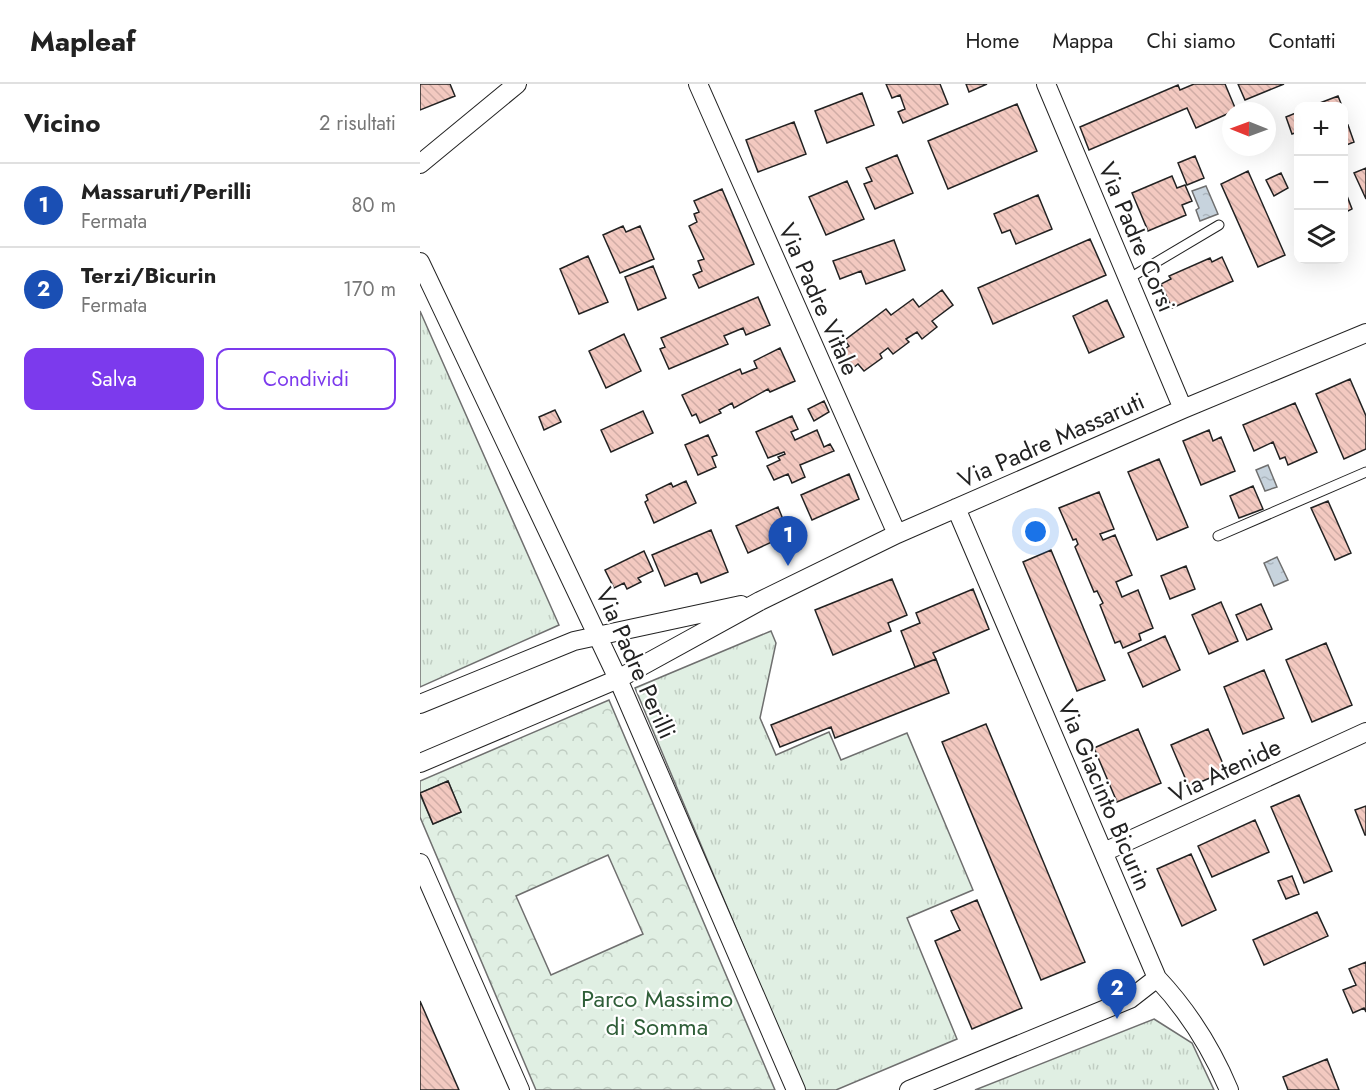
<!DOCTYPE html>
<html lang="it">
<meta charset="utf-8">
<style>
body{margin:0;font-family:Jost,sans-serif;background:#f6f6f6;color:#222}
.controls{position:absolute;right:18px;top:18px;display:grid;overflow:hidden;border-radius:12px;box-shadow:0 6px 24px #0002}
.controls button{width:54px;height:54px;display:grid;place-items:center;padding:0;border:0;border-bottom:2px solid #e0e0e0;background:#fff;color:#222;font:30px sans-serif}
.compass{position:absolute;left:802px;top:18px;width:54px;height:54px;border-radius:50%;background:#fff;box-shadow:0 6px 24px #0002;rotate:271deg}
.you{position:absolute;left:616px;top:448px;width:21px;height:21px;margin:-15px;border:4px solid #fff;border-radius:50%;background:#1a73e8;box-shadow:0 0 0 9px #1a73e833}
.badge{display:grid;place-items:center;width:39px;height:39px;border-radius:50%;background:#7c3aed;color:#fff;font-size:20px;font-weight:700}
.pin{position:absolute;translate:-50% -50px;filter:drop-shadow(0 2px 3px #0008)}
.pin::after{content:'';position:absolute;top:32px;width:21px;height:18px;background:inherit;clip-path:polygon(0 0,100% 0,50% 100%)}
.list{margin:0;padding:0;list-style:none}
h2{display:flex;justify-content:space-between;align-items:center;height:78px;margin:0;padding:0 24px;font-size:26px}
h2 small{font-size:20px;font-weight:400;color:#767676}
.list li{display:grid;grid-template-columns:39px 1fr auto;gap:18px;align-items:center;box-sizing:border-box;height:84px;padding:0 24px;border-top:2px solid #e0e0e0}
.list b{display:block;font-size:22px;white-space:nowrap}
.list p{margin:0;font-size:20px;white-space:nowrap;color:#767676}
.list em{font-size:20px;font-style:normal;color:#767676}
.actions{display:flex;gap:12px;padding:18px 24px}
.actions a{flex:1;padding:14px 0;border:2px solid #7c3aed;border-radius:12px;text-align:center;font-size:21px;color:#7c3aed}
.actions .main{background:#7c3aed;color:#fff}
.icon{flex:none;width:33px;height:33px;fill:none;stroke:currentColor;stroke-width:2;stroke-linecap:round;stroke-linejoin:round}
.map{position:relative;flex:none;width:946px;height:1006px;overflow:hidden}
header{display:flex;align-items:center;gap:36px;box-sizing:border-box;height:84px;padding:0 30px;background:#fff;border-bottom:2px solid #e0e0e0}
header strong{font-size:28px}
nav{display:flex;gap:33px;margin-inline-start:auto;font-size:21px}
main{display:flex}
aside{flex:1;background:#fff}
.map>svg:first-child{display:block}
.grass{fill:url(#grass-tufts);stroke:#6f6f6f;stroke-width:1.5}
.forest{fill:url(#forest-crowns);stroke:#6f6f6f;stroke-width:1.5;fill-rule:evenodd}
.water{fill:url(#water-ripples);stroke:#6f6f6f;stroke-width:1.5}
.building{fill:url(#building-back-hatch);stroke:#222;stroke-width:1.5}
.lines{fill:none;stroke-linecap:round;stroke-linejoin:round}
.lane-casing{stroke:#222;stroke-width:11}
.street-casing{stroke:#222;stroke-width:20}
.lane{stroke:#fff;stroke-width:9}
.street{stroke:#fff;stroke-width:18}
.labels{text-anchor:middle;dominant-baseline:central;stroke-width:4.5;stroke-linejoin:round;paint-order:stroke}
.street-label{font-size:24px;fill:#222;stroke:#fff}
.park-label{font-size:24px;fill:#2f5e38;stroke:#fff}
</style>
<header>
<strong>Mapleaf</strong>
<nav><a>Home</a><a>Mappa</a><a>Chi siamo</a><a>Contatti</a></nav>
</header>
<main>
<aside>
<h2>Vicino<small>2 risultati</small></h2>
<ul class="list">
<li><span class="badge" style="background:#1a4fb4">1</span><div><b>Massaruti/Perilli</b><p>Fermata</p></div><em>80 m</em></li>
<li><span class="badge" style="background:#1a4fb4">2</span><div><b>Terzi/Bicurin</b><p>Fermata</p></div><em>170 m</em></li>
</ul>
<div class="actions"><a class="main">Salva</a><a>Condividi</a></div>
</aside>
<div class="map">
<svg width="946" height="1006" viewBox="0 0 946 1006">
<defs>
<pattern id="grass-tufts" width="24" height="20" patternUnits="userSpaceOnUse" patternTransform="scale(1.5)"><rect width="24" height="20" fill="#e0efe3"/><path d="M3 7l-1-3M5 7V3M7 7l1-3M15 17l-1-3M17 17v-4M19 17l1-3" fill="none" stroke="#c0cdc2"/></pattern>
<pattern id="forest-crowns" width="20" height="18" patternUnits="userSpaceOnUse" patternTransform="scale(1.5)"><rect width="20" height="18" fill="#e0efe3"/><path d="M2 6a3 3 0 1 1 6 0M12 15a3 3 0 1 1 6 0" fill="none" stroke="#c0cdc2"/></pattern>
<pattern id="water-ripples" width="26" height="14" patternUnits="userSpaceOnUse" patternTransform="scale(1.5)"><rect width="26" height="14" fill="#c7d3dd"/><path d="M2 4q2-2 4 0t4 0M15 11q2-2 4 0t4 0" fill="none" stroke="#abb5bd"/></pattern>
<pattern id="building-back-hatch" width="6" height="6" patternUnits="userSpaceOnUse" patternTransform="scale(1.5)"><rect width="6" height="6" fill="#f3c9c0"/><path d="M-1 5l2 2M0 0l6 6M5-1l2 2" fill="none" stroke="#d0aca5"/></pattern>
</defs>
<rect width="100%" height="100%" fill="#fff"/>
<path class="grass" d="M0,227L139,541L0,603Z
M351,547L356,559L340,634L356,671L409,648L421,676L487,649L553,806L487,834L537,955L416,1006H384L215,604Z
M734,935L772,959L794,1006H555Z"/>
<path class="forest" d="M189,616L355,1006H116L0,733V710L13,740L41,728L28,697L0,709V697ZM188,771L223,850L131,891L96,812Z"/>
<path class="water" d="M786,102L798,130L780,137L776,126L779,124L772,107Z
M848,381L857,403L845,407L836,386Z
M857,473L868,496L854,502L844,479Z"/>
<path class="building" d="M0,0H30L35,12L0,26Z
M466,0H520L528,20L483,39L478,28L485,25L480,11L472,14Z
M546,0H567L549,8Z
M774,0H805L816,26L776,44L767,24L669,66L660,43L758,1L760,6Z
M818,0H864L825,16Z
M442,9L454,41L407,59L395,27Z
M918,12L922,22H892Z
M597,20L617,67L528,105L508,57Z
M878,28V48L872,50L866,33Z
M374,38L386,70L338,88L326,56Z
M928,41L934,58L924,62V43Z
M477,71L493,109L455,125L444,100L452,97L446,84Z
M775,72L784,94L767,101L758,79Z
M946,84V115L934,89Z
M828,87L865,171L838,183L801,100Z
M861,89L868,104L854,112L846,96Z
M752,92L757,104L765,101L772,117L762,121L766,131L728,147L712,109Z
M427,97L444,135L406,151L389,113Z
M924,104L932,125L924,129Z
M302,105L334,180L279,204L273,191L282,187L278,177L284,175L269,142L277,138L274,130L279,128L274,117Z
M618,111L632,145L596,160L590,146L582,149L574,130Z
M203,142L206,148L220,142L234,175L200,189L183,151Z
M670,155L686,191L573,240L558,204Z
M474,156L485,186L446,200L441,187L420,195L413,177Z
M168,172L188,218L159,230L140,185Z
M802,173L813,197L752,224L741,200L751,195L749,192L790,174L792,178Z
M233,182L246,214L218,226L205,193Z
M522,206L533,221L512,237L517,243L502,255L497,248L486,255L489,258L473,270L468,264L460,270L462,274L444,287L438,280L433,284L421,268L429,262L425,256L466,225L471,231L493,215L499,223Z
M338,213L350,241L326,251L323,244L304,252L308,260L249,285L240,265L245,263L241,254Z
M687,216L704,253L669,269L653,232Z
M204,250L221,287L186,304L169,267Z
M360,264L375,297L350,308L348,305L314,324L312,319L299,326L301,329L280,339L276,330L272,332L262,311L320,285L322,290L337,284L334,277Z
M930,295L946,332V365L924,375L896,310Z
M404,317L409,328L394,337L388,325Z
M875,319L897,368L868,381L865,373L860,375L853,358L834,367L823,341Z
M135,326L141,338L124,346L119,333Z
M223,327L233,349L191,368L181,346Z
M372,332L378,345L371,348L375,356L397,346L404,363L410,360L414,367L380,381L385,393L372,399L368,390L354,396L347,382L360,376L358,373L365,370L364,368L348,374L336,348Z
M789,346L793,357L801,353L815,387L781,401L763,357Z
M288,351L297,371L292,373L296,383L278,391L265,361Z
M739,375L768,443L737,456L708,388Z
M429,390L439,415L392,436L381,411Z
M266,397L276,419L234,439L225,418L228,416L226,411L251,399L253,403Z
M833,402L843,425L819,434L810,412Z
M679,408L694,445L680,450L683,456L695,451L712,491L696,498L702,513L718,506L733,544L719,550L721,556L703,564L700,557L695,559L680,521L683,519L677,507L674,508L655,463L658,460L656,455L653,456L639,424Z
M908,417L931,469L915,476L891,424Z
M358,423L369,450L328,469L316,442Z
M291,446L308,488L281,499L277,489L245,502L232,471Z
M631,466L685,596L657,607L603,478Z
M224,467L233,487L218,494L221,498L207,505L204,499L194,504L185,486Z
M766,482L775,505L750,515L741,492Z
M472,495L487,531L468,539L471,547L413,571L395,526Z
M553,505L569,545L513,569L516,575L495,583L481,547L500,539L496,529Z
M801,518L818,557L789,570L772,531Z
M841,520L852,545L827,556L816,531Z
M745,552L760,586L723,603L708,569Z
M906,559L932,621L892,638L866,576Z
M516,575L529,609L415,654L411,643L360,663L351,641Z
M844,586L864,634L823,650L804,603Z
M566,640L665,878L621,896L522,658Z
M718,645L741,699L697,718L674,664Z
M788,645L806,687L769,703L751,661Z
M28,697L41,728L13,740L0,709Z
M879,711L912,787L884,799L851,723Z
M946,722V751H945L935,726Z
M835,736L849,768L792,793L778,762Z
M771,770L796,826L762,842L737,785Z
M872,792L879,810L866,815L858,797Z
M557,816L602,924L552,945L515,857L540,846L531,827Z
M897,828L908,852L844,881L833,856Z
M946,878V928L944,924L933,929L923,906L936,901L929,885Z
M0,917L39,1006H0Z
M907,975L919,1006H868L863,993Z"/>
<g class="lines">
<defs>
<path id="lane" d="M708,195L799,141
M798,452L946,388"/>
<path id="street" d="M278,0L477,450
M626,0L763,325
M0,80L97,0
M0,178L198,595L376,1006
M536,424L737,894C769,928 791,963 809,1006
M0,620L154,557L321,521
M0,679L198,595L340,517L477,450L763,325L946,249
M684,768L946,648
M0,779L100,1006
M489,1006L710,915L737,894"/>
</defs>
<use href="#lane" class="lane-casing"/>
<use href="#street" class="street-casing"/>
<use href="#lane" class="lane"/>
<use href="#street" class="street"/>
</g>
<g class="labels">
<g class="street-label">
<text transform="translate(717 153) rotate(67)">Via Padre Corsi</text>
<text transform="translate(399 215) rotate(66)">Via Padre Vitale</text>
<text transform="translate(631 356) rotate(-24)">Via Padre Massaruti</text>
<text transform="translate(216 579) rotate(66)">Via Padre Perilli</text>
<text transform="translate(805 686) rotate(-25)">Via Atenide</text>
<text transform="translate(685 711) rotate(67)">Via Giacinto Bicurin</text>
</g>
<g class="park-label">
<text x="237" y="914">Parco Massimo<tspan x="237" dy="28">di Somma</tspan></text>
</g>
</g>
</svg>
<div class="controls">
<button>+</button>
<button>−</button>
<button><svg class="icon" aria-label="layers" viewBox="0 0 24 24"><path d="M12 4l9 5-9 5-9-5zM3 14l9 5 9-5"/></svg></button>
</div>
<svg class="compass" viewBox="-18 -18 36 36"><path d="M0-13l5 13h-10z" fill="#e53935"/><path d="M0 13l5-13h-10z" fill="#767676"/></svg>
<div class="you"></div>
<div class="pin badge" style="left:368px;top:482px;background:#1a4fb4">1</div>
<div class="pin badge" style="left:697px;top:935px;background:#1a4fb4">2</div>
</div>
</main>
